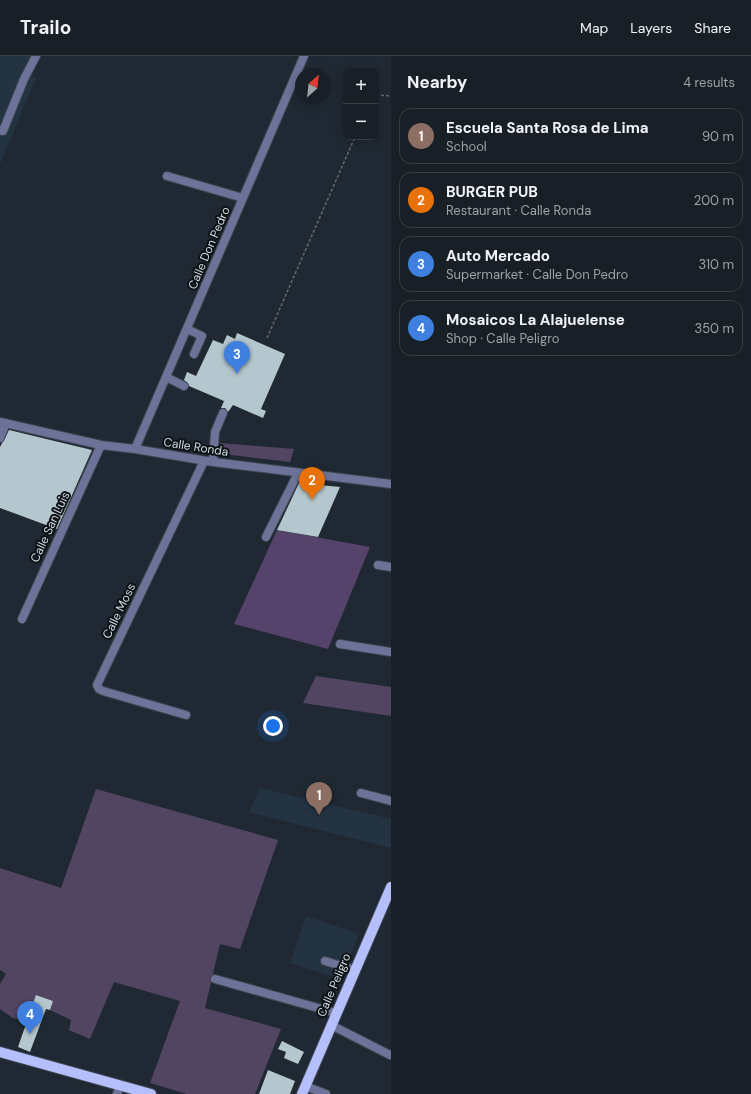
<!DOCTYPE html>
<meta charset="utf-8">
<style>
body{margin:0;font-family:"DM Sans",sans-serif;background:#252c32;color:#f1f3f6}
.controls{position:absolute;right:12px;top:12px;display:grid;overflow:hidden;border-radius:8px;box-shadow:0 2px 10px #0003}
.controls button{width:36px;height:36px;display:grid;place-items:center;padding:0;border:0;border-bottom:1px solid #363d43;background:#181f26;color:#f1f3f6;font:20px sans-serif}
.compass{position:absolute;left:295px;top:12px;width:36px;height:36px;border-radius:50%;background:#181f26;box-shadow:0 2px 10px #0003;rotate:27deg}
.you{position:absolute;left:273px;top:670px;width:14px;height:14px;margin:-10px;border:3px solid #fff;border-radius:50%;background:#1a73e8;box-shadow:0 0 0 6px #1a73e833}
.badge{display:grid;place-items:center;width:26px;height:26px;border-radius:50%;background:#ea580c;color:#fff;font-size:13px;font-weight:700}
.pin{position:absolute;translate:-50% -33px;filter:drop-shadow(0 1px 2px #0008)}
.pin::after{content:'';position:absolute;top:21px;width:14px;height:12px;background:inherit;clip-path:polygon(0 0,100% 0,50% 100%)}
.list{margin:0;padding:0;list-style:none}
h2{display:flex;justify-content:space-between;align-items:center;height:52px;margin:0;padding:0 16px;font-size:17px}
h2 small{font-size:13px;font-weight:400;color:#9fa2a7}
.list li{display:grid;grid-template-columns:26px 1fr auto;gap:12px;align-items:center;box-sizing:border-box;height:56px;margin:0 8px 8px;padding:0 8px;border:1px solid #363d43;border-radius:12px}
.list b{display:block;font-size:15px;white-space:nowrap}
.list p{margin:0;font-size:13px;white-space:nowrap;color:#9fa2a7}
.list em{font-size:13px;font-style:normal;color:#9fa2a7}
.map{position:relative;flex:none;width:391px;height:1038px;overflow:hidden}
header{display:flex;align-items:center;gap:24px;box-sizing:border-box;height:56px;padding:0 20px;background:#181f26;border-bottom:1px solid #363d43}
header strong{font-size:19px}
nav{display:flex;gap:22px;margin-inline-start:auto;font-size:14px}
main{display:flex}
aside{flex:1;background:#181f26}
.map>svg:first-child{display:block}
.built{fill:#243342}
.green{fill:#524561}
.forest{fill:#55436b}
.building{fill:#b4c7ce}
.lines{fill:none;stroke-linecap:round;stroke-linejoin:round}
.minor-casing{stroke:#3d454f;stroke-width:10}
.major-casing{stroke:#3d454f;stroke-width:12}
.path{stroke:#626a73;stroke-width:1.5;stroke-dasharray:3 2;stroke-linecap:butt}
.minor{stroke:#6d7398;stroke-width:8}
.major{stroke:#b5bffc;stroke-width:10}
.labels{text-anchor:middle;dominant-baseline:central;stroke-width:4;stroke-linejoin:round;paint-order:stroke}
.street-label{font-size:12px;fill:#d4dae1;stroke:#0d1216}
</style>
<header>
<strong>Trailo</strong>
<nav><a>Map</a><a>Layers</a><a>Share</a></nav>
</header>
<main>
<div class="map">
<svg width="391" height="1038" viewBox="0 0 391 1038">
<rect width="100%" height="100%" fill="#202933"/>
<path class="built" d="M0,0H31L25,14L36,22L0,108Z
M260,732L391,763V792L249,756Z
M306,860L359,878L341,923L290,907Z"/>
<path class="green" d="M220,387L294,393L290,406L232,399L220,393Z
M316,620L391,631V660L303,647Z
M96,733L278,784L240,893L220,888L205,952L281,973L255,1038H187L150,1027L180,945L114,926L90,983L69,974L71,964L50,954L53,945L37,939L27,965L13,962L0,953V928L6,918L0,914V812L61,832Z"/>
<path class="forest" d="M277,474L370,491L328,593L234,568Z"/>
<path class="building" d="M237,277L285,298L261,353L266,355L263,362L233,349L228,356L225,352H221L224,345L189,330L184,324L187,316L196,320L213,284L223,288L227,279L235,283Z
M9,374L92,394L57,473L0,452V391Z
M299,427L340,431L318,481L277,474Z
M36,939L53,945L50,954L46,953L30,996L18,991Z
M282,985L304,996L298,1008L284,1002L286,996L278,993Z
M268,1014L295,1025L290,1038H259Z"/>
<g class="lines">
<defs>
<path id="minor" d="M0,74L3,75L24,23L36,0
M167,120L243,142
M187,273L202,280L194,298
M166,321L184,330
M0,366L101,389L135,393L213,406L391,428
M0,382L6,367
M135,393L304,0
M213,406L215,376L223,357
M266,481L298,417
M378,509L391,511
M22,563L101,389
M340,588L391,596
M186,659L103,635L99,633L97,629L204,405
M361,737L391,745
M325,905L355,914
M215,923L336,957
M331,969L390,999
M305,1030L326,1038
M117,1038L120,1029"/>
<path id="major" d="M0,996L151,1038
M302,1038L391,831"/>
</defs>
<use href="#minor" class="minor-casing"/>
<use href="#major" class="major-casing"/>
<path class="path" d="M376,39L391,40
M267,282L355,81"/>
<use href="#minor" class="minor"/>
<use href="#major" class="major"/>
</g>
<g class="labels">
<g class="street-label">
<text transform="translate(209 192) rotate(-67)">Calle Don Pedro</text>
<text transform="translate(196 391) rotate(9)">Calle Ronda</text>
<text transform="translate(50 471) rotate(-65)">Calle San Luis</text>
<text transform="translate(119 555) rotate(-64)">Calle Moss</text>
<text transform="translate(334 929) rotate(-67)">Calle Peligro</text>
</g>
</g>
</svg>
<div class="controls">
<button>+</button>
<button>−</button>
</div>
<svg class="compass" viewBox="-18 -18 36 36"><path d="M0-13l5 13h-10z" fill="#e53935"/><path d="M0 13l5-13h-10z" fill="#9fa2a7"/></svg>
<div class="you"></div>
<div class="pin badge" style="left:319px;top:759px;background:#8d6e63">1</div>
<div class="pin badge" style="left:312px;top:444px;background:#e8710a">2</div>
<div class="pin badge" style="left:237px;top:318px;background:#3f7fe0">3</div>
<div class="pin badge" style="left:30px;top:978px;background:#3f7fe0">4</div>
</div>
<aside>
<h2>Nearby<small>4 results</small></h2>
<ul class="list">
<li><span class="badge" style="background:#8d6e63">1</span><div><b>Escuela Santa Rosa de Lima</b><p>School</p></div><em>90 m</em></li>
<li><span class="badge" style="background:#e8710a">2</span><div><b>BURGER PUB</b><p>Restaurant · Calle Ronda</p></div><em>200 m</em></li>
<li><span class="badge" style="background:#3f7fe0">3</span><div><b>Auto Mercado</b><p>Supermarket · Calle Don Pedro</p></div><em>310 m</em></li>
<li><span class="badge" style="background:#3f7fe0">4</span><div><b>Mosaicos La Alajuelense</b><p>Shop · Calle Peligro</p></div><em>350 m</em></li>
</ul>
</aside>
</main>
